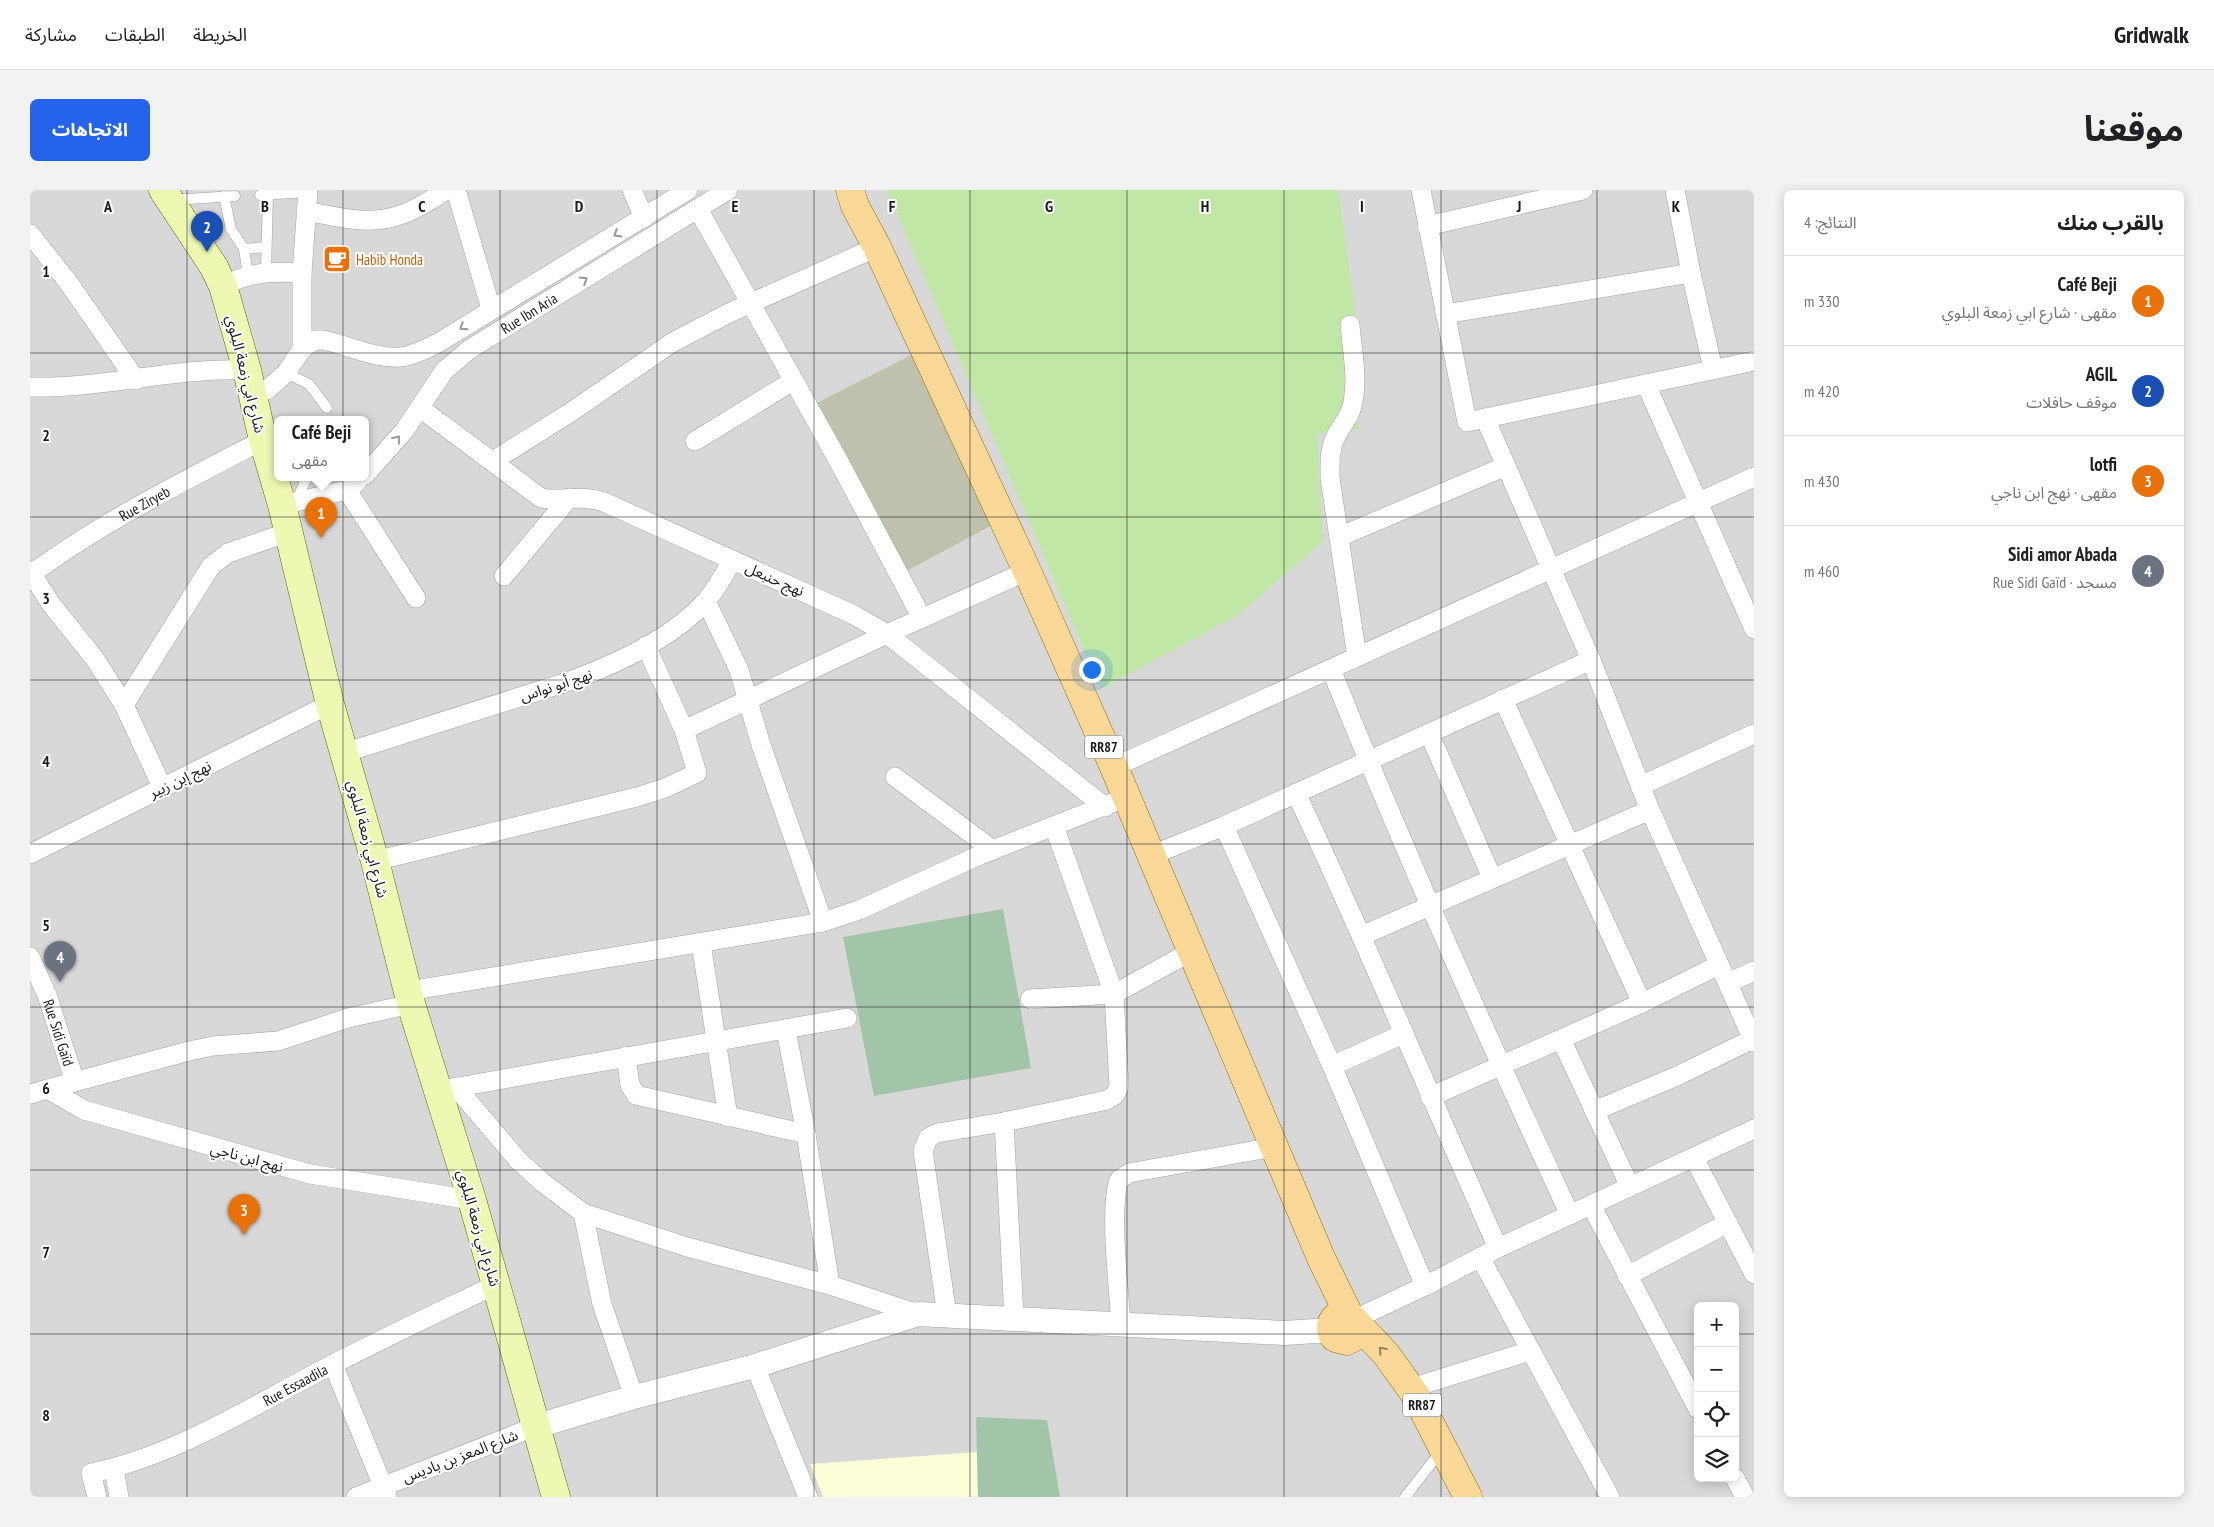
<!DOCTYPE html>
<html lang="ar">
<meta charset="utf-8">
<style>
body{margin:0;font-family:"PT Sans Narrow","Noto Sans Arabic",sans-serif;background:#f2f2f2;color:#202124;direction:rtl}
.controls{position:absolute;right:15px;bottom:15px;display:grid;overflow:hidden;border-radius:8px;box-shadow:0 2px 12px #0003}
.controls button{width:45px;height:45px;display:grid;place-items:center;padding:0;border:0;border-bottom:1px solid #e0e0e0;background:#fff;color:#202124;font:25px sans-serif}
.you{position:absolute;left:1061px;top:479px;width:18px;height:18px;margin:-12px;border:4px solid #fff;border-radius:50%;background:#1a73e8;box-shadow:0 0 0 8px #1a73e833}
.badge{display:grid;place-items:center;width:32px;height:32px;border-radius:50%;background:#2563eb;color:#fff;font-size:16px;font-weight:700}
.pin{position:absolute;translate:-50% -41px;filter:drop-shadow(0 1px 2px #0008)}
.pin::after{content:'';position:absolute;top:26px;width:18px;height:15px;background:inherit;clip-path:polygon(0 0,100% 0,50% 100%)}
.popup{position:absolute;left:244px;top:226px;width:95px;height:65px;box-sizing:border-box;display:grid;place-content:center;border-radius:8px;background:#fff;filter:drop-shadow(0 1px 4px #0005);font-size:16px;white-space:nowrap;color:#757577}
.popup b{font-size:19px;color:#202124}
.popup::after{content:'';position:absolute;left:50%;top:100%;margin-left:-10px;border:10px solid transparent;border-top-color:#fff}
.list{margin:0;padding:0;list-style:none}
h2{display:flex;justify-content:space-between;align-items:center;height:65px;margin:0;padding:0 20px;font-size:21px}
h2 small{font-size:16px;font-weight:400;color:#757577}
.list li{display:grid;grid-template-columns:32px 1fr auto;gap:15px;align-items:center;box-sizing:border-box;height:90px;padding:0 20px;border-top:1px solid #e0e0e0}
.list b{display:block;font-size:19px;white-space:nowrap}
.list p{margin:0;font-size:16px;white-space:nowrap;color:#757577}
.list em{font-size:16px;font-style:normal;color:#757577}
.icon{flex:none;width:28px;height:28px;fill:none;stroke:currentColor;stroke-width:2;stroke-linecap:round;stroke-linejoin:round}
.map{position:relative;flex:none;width:1724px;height:1307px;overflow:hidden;direction:ltr;border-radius:8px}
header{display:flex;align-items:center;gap:30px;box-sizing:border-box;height:70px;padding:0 25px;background:#fff;border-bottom:1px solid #e0e0e0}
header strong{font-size:24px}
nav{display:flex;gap:28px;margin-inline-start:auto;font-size:18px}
.intro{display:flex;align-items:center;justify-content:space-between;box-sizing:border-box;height:120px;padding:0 30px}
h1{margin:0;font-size:35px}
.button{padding:12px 22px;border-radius:8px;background:#2563eb;color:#fff;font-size:18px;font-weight:700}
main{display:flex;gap:30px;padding:0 30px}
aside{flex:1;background:#fff;border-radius:8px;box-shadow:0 2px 12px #0003}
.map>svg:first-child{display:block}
.residential{fill:#d9d8d8;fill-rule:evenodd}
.education{fill:#fbfed7}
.construction{fill:#bfc1ac}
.grass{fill:#c0e7a6}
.cemetery{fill:#a2c5aa}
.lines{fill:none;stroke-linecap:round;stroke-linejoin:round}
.service-casing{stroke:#a2a2a2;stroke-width:11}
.minor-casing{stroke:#a2a2a2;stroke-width:20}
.tertiary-casing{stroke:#a2a2a2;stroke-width:25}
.secondary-casing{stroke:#596d06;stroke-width:29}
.primary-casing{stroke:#8f6d02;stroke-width:29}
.service{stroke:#fff;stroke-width:10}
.minor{stroke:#fff;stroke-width:19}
.tertiary{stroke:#fff;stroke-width:24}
.secondary{stroke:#eef8b3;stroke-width:28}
.primary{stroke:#fad898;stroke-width:28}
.oneway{stroke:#989898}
.oneway2{stroke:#968360}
.grid{fill:none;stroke:#1b1b1b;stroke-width:1;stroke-opacity:0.55}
.labels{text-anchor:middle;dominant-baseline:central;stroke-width:4;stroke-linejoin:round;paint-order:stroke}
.shield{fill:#fff;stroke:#5f5f5f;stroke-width:1}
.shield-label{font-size:14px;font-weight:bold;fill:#1b1b1b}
.food-label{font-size:15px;fill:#c56008;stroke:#fff;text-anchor:start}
.street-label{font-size:15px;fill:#1b1b1b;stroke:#fff}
.grid-label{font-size:16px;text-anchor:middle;font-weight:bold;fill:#1b1b1b;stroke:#fff;stroke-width:4;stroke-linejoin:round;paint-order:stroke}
</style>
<header>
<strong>Gridwalk</strong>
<nav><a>الخريطة</a><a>الطبقات</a><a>مشاركة</a></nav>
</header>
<div class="intro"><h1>موقعنا</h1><a class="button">الاتجاهات</a></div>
<main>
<aside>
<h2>بالقرب منك<small>النتائج: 4</small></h2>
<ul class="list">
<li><span class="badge" style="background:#e8710a">1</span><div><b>Café Beji</b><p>مقهى · شارع ابي زمعة البلوي</p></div><em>330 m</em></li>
<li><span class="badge" style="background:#1a4fb4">2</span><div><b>AGIL</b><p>موقف حافلات</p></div><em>420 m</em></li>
<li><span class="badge" style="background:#e8710a">3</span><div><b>lotfi</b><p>مقهى · نهج ابن ناجي</p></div><em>430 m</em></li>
<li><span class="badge" style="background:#6b7280">4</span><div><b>Sidi amor Abada</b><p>مسجد · Rue Sidi Gaïd</p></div><em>460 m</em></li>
</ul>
</aside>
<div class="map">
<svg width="1724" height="1307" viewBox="0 0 1724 1307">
<rect width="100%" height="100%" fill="#ece9e0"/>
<path class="residential" d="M0,0H1724V1307H0ZM247,229H335V287H247ZM1668,1116H1705V1288H1668Z"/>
<path class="education" d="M947,1262L948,1307H793L780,1274Z"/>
<path class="construction" d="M885,163L966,333L871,384L777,218Z"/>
<path class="grass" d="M857,0H1308L1326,125L1311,130L1329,239L1287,244L1293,351L1208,425L1071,499Z"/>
<path class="cemetery" d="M973,719L1001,878L844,906L813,747Z
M946,1227L1017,1230L1030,1307H948Z"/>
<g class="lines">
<defs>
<path id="service" d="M230,5L278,2
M194,6L201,39L214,59L218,85
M142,10L205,6
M214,59L236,57
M236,82L238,5
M256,183L279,194L297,218
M266,312L277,287
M1375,1307L1404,1270"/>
<g id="minor">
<path d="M426,0L461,119"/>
<path d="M602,0L614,28"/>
<path d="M1391,0L1437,232L1724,171"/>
<path d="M1645,0L1661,83L1683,179"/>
<path d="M668,19L808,270L892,428"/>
<path d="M276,21C340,34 361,38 416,0"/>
<path d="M1397,36L1553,0"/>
<path d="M0,44L38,92L106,190"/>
<path d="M193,96C219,82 243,81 272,83"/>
<path d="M1415,124L1661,83"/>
<path d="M1320,135C1322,160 1328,187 1323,212C1321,226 1312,234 1306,246C1299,260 1300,273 1300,288L1327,467"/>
<path d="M272,159L285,150H293C318,155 345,169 371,167C384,165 396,159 408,153L658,0"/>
<path d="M1616,194L1724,439"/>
<path d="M0,197C73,199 144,177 217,180"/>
<path d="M222,205L238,199L256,183L272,159V83L278,0"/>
<path d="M390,218L511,308C534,312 551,304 574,312L824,425L857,444L1075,617"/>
<path d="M1455,228L1561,470L1620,620L1724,852"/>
<path d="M665,251L763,191"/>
<path d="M463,271L541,222L643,152L701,122L847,57"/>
<path id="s1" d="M335,285L374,241L414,181L440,159L698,0"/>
<path d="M317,300L386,408"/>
<path d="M252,315L317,300L327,292"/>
<path d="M1309,347L1476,276"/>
<path d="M0,381L21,414L65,469L94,515L132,597"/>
<path id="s2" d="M0,385C72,332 154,291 233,250"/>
<path d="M474,386L539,308"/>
<path d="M676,411L709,480L731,555L793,732"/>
<path d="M1301,479C1375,663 1456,845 1540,1025"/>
<path d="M1473,509L1612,813"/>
<path d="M94,515L181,376L198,363L259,342"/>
<path d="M654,540L857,444L997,381"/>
<path d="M1399,543L1462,688"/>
<path d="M314,563L540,491C586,474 642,449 675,412C686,400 694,385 702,370"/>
<path d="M1084,577L1724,287"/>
<path d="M865,587L963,660"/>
<path d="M1610,596L1724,544"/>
<path d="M1266,603C1337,753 1400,907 1468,1058"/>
<path d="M1194,636L1302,876L1395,1096"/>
<path d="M0,664L300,514"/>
<path d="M1122,665L1194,636L1561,470"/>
<path d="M345,671L607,607L635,598L667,583L654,540L616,456"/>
<path d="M1331,746L1620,620"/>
<path d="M671,753L698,927"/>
<path id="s3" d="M0,767L17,805L45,892"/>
<path d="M1698,793L1724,781"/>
<path d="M378,801L793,732L829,720L950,665L1084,612"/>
<path d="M1000,809L1084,804L1162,761"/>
<path d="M756,840L776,944L800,1095"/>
<path d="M1531,849L1600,997"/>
<path d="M596,866L600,895L606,905L776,944"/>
<path d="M1302,876L1373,844"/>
<path d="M426,897L488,970L512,992L553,1023L657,1057L800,1095L888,1124"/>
<path d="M18,899L159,861L183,856L248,851L318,828L381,814"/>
<path d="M417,899L817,828"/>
<path d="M0,904L18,899L54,920L280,984L442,1010"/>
<path d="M1400,907L1612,813L1689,775"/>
<path d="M1564,921L1647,886L1723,849"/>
<path d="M974,932L984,1128"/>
<path d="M1664,968L1724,1084"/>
<path d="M1561,1015L1668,1219"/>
<path d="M553,1023L572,1114L604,1207"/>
<path d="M1450,1067L1580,1307"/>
<path d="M1597,1086L1698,1033"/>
<path d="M917,1125L893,961L898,948L907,943L974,932L1077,910L1085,905L1089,896L1084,804L1024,636"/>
<path d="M1325,1129L1395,1096L1468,1058L1724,939"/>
<path d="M1091,1135C1089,1100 1079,1020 1089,990L1099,983L1244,957"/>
<path d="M303,1174L357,1306"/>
<path d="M725,1176L778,1307"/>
<path d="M1381,1198L1500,1161"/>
<path d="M84,1279L89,1307"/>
<path d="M1705,1288L1715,1307"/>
<path id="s4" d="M67,1307L61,1283C144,1266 217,1219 292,1180C349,1150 407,1123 465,1095"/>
<path d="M326,1307L507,1236"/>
</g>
<path id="tertiary" d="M507,1236L604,1207L725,1176L888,1124L1254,1143L1301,1140"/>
<path id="secondary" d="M133,0L184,77L193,96L217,180L233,250L252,315L300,514L345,671L381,814L442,1010L526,1307"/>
<path id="primary" d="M820,0L825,16L847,57L997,381L1084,577L1291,1068L1319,1125
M1328,1135L1324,1147L1317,1151L1305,1148C1299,1141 1299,1133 1307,1126L1319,1125L1356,1164L1386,1206L1438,1307"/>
</defs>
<use href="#service" class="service-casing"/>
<use href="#minor" class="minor-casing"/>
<use href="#tertiary" class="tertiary-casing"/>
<use href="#secondary" class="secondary-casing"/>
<use href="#primary" class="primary-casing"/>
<use href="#service" class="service"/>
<use href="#minor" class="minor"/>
<use href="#tertiary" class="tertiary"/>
<use href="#secondary" class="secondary"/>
<use href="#primary" class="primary"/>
</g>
<defs><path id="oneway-chevron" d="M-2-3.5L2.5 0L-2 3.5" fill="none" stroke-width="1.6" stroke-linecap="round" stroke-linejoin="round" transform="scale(1.25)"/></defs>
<g class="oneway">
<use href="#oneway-chevron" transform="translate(587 44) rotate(149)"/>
<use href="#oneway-chevron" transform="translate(554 90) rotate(-32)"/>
<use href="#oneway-chevron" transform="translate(433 137) rotate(147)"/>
<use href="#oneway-chevron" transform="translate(367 249) rotate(-51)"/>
</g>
<use class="oneway2" href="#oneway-chevron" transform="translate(1352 1160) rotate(-132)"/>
<path class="grid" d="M157,0V1307M313,0V1307M470,0V1307M627,0V1307M784,0V1307M940,0V1307M1097,0V1307M1254,0V1307M1411,0V1307M1567,0V1307M0,163H1724M0,327H1724M0,490H1724M0,654H1724M0,817H1724M0,980H1724M0,1144H1668M1705,1144H1724"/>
<defs>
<symbol id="cafe-square" viewBox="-11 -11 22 22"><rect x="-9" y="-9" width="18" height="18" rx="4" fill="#e8710a" stroke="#fff"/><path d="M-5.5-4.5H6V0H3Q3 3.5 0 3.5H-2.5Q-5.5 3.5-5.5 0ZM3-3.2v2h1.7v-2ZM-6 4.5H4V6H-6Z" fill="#fff"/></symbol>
</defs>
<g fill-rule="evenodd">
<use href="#cafe-square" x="291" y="53" width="32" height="32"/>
</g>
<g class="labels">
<g class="shield">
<rect x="1055" y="545.5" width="38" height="23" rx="4"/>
<rect x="1373" y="1203.5" width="38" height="23" rx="4"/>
</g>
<g class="shield-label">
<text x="1074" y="557">RR87</text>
<text x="1392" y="1215">RR87</text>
</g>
<g class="food-label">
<text x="326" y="69">Habib Honda</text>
</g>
<g class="street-label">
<text stroke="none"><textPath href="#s1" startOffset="234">Rue Ibn Aria</textPath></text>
<text transform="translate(216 184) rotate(76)">شارع ابي زمعة البلوي</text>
<text stroke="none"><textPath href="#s2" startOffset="135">Rue Ziryeb</textPath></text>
<text transform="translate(745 389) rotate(24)">نهج حنبعل</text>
<text transform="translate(526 495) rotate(-18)">نهج أبو نواس</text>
<text transform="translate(150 589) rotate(-26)">نهج إبن زبير</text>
<text transform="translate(338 649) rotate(75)">شارع ابي زمعة البلوي</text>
<text stroke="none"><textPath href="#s3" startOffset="81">Rue Sidi Gaïd</textPath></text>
<text transform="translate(217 967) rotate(15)">نهج ابن ناجي</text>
<text transform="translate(449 1038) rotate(74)">شارع ابي زمعة البلوي</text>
<text stroke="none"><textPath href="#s4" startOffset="248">Rue Essaadila</textPath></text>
<text transform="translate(430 1266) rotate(-21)">شارع المعز بن باديس</text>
</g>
</g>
<g class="grid-label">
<text x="78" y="22">A</text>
<text x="235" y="22">B</text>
<text x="392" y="22">C</text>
<text x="549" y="22">D</text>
<text x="705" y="22">E</text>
<text x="862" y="22">F</text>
<text x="1019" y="22">G</text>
<text x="1175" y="22">H</text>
<text x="1332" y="22">I</text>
<text x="1489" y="22">J</text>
<text x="1646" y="22">K</text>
<text x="16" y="87">1</text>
<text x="16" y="251">2</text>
<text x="16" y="414">3</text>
<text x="16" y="577">4</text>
<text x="16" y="741">5</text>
<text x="16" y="904">6</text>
<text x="16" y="1068">7</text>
<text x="16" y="1231">8</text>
</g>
</svg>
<div class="controls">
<button>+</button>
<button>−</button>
<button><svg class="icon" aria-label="locate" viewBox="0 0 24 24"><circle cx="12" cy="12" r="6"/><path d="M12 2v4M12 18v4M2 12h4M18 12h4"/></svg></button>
<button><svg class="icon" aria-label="layers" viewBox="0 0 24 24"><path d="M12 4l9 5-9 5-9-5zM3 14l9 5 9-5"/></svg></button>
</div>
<div class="you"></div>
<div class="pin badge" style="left:291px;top:348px;background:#e8710a">1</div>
<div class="popup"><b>Café Beji</b>مقهى</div>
<div class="pin badge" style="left:177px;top:62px;background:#1a4fb4">2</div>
<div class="pin badge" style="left:214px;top:1045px;background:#e8710a">3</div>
<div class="pin badge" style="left:30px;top:792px;background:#6b7280">4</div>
</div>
</main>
